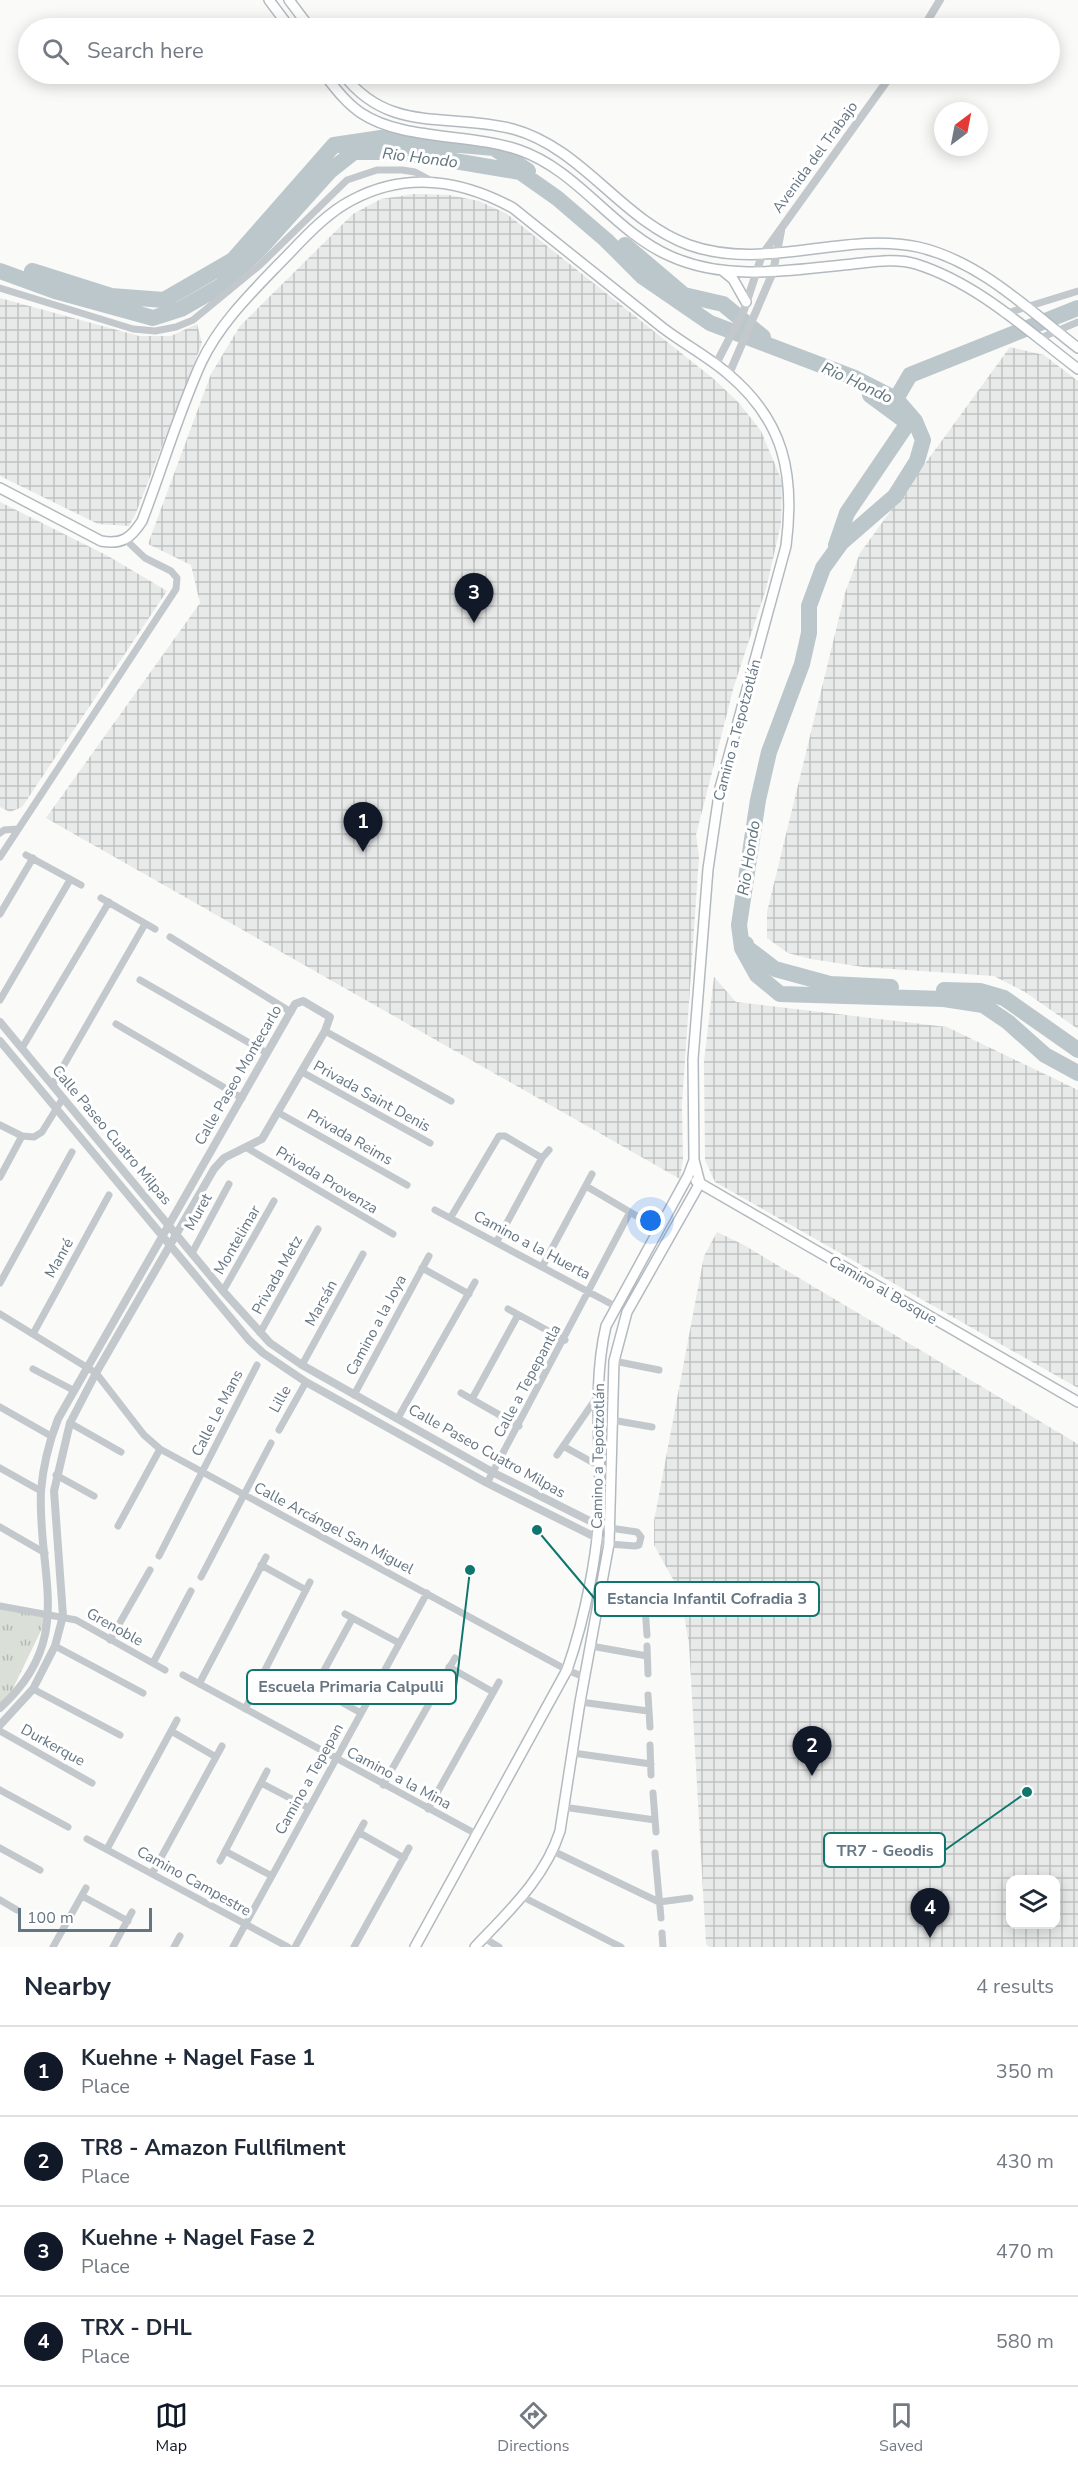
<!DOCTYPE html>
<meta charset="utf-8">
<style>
body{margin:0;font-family:"Nunito Sans",sans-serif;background:#f6f6f7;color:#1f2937}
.controls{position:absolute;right:18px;bottom:18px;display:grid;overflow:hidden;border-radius:12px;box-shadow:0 3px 15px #0003}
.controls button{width:54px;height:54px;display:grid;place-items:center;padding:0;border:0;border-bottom:2px solid #e0e1e3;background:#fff;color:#1f2937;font:30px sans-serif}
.compass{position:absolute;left:934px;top:102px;width:54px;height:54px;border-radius:50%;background:#fff;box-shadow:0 3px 15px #0003;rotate:32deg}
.scale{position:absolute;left:18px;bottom:15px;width:134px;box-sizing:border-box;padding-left:6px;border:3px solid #657683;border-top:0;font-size:16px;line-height:21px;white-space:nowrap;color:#657683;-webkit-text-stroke:4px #fff;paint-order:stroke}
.you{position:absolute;left:651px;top:1221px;width:21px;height:21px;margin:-15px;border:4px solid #fff;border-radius:50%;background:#1a73e8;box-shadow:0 0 0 9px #1a73e833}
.badge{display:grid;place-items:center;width:39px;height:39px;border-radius:50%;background:#111827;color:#fff;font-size:20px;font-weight:700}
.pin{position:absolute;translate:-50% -50px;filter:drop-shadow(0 2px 3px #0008)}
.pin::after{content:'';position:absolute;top:32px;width:21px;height:18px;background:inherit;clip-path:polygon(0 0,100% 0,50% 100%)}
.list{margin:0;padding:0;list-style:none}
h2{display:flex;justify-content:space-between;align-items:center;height:78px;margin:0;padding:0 24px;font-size:26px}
h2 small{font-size:20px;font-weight:400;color:#747a83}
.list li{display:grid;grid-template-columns:39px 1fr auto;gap:18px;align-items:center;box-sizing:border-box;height:90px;padding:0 24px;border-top:2px solid #e0e1e3}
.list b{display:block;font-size:22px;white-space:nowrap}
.list p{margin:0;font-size:20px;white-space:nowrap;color:#747a83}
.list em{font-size:20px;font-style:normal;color:#747a83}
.icon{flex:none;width:33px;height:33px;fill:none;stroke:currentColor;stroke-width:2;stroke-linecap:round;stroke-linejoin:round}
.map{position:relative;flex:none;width:1078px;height:1947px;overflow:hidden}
.search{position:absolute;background:#fff;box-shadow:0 3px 15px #0003;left:18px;right:18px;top:18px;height:66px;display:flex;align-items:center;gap:15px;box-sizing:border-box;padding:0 21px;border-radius:33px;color:#747a83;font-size:22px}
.sheet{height:438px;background:#fff}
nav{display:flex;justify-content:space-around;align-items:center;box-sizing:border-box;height:84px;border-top:2px solid #e0e1e3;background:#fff;font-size:16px;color:#747a83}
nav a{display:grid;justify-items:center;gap:3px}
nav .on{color:#111827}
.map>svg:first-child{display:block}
.industrial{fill:url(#industrial-grid);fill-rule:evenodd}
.grass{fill:url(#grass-tufts)}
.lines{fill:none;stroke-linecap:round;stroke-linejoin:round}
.river{stroke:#bbc7cb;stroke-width:16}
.secondary-casing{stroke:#b3babf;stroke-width:12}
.minor{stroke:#c3c8cc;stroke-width:7}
.tertiary{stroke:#c3c8cc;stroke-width:8}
.secondary{stroke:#fff;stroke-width:9}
.labels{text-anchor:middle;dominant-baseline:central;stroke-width:6;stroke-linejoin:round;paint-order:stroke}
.street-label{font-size:15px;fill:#657683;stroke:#fff}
.water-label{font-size:16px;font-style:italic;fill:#60757c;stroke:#fff}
.leader{fill:none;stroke:#0f766e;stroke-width:2}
.callout-dot{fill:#0f766e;stroke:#fff;stroke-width:2}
.callout{fill:#fff;stroke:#0f766e;stroke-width:2}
.callout-label{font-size:16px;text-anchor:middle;font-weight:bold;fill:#657683}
</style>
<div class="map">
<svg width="1078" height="1947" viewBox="0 0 1078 1947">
<defs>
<pattern id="industrial-grid" width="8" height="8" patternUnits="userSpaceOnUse" patternTransform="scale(1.5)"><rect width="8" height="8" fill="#e8e9e9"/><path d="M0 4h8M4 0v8" fill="none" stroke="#c0c1c2"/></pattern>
<pattern id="grass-tufts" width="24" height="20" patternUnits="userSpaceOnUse" patternTransform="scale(1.5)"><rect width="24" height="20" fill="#dadfd7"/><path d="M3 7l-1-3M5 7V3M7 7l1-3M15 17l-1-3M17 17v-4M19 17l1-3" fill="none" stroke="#b4b9b4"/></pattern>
</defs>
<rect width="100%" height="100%" fill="#fafaf8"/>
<path class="industrial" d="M414,194L449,195L479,201L507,214L715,380L739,403L761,431L782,481L781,524L766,589L734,686L696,835L699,857L682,1104L683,1159L680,1179L46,818L200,603L191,565L148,544L211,374L240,326L353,214L381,199Z
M0,298L139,336H171L197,324L202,343L136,513L129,526L98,524L0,476Z
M1010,347L1044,355L1078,381V1029L1025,992L994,976L863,967L811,959L788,953L767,938V912L845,593L860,553Z
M0,502L108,556L167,591L22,807L10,812L0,807Z
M714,977L736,1002L947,1027L1078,1090V1388L715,1182L705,1160L704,1061Z
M717,1232L742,1244L1078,1444V1947H709L706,1944L689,1644L680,1592L654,1545V1521L704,1256ZM1010,1880H1056V1924H1010Z"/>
<path class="grass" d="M0,1606L49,1614L6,1703L0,1708Z"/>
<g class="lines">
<path class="river" d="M625,245L684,295L723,304L763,337
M0,271L55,291L153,318L181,309L221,286L259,250L330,171L354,152H401L520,172L557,198L606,240L643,277L710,323L855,378L896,399L915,421L923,440L917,461L895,496L841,543L823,568L809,606V633L802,664L769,752L758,800L739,925L742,948L757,975L780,994L944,999L983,1005L1008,1022L1045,1055L1078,1073
M32,271L111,296L164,300L233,260L334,145L381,138L494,148L528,171
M896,399L910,375L1078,308
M836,545L847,513L908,423L870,395
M746,944V947L775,969L830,984L891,987
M944,990L980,991L1004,998L1078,1050"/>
<defs>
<path id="secondary" d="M269,0L290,28
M289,0L310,28
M324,74C335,88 346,103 361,113C403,141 470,133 519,150C578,170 613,231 670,256C727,282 792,270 853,264C873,262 896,258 916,264C977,283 1028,331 1078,369
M343,74C389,135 449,112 513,129C583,148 622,221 689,245C765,272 844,231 918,247C980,261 1030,311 1078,348
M722,270L733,279L746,302
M0,488L101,541C122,545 131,538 142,521C162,469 178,414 201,363C219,325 248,296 277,266C300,243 323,215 352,200C406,171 462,180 513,208C563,248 613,288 663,328C684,344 707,356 727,373C785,421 795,475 786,546L720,788L708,869L693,1059L694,1160L700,1183L627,1312L614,1361L609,1544L580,1702L560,1831C545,1878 509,1911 475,1947
M696,1181L1078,1402
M415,1947L567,1670C585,1618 599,1551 600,1495C600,1439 593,1381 606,1326L688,1176L694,1160"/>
</defs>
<use href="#secondary" class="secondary-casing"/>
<path class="minor" d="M0,288L133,329L155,331L176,327L193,320L260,265L347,180L377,170H402L415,172L432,181
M1004,314L1078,291
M1038,339L1078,322
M0,833L4,830L17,829
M26,855L81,885
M0,857L176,589L177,578L171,571L145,558L126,540
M101,898L155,929
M0,914L33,858
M170,937L291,1012
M140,980L267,1053
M0,1000L70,880
M116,1024L242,1098
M325,1031L451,1101
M22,1048L109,902
M302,1072L430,1143
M53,1084L145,924
M279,1113L407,1185
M0,1125L22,1136L34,1137L42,1132L63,1098
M247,1148L393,1234
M0,1177L22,1136
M586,1186L640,1218
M435,1210L615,1306
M451,1217L499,1136H505L542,1158
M497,1241L542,1158L549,1150
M192,1253L229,1184
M542,1267L592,1174
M422,1268L469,1294
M0,1283L72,1152
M223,1291L274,1201
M508,1309L565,1340
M0,1314L96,1373L144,1435L160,1449L567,1670L584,1677
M260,1333L318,1229
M33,1334L109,1195
M614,1361L659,1370
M302,1365L363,1254
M33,1369L73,1390
M461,1393L519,1426
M354,1395L429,1256
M472,1399L518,1315
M0,1407L51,1436
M398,1418L475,1282
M612,1420L652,1427
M70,1423L121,1452
M279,1430L306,1382
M563,1446L599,1466
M557,1455L599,1394
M0,1468L41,1491
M56,1475L94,1496
M487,1483L630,1212
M118,1526L160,1449
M0,1527L45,1553
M609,1544L635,1546L639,1545L641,1537L637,1532L610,1528
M159,1556L257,1365
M261,1565L306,1590
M201,1577L271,1443
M599,1598L645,1607L647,1635
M0,1606L76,1620L165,1670
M345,1614L399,1643
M110,1640L150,1570
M55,1646L143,1693
M591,1646L647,1656
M647,1646L648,1674
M153,1663L191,1591
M449,1667L493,1692
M183,1675L478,1835
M307,1683L361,1713
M199,1684L266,1557
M315,1687L352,1619
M33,1689L120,1735
M648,1695L650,1727
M580,1702L648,1711
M245,1709L310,1582
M0,1731L92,1783
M171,1731L216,1757
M650,1745L651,1775
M573,1753L651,1764
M261,1783L309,1808
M383,1785L455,1658
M0,1790L68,1827
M653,1793L656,1832
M563,1807L655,1820
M428,1809L499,1682
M360,1833L404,1858
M87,1839L288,1947
M0,1848L40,1870
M107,1849L177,1720
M225,1851L272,1876
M553,1851L659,1902L690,1898
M655,1853L661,1918
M220,1861L267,1771
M152,1874L222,1746
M82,1896L128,1921
M523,1897L621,1947
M0,1900L17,1910
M662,1933L663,1947
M484,1938L499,1947
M53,1947L86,1888
M113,1947L132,1912
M174,1947L180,1936
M233,1947L427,1593
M295,1947L364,1823
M354,1947L409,1848"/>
<path class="tertiary" d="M923,28L940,0
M716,364L744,310L762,255L892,74
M729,374L773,272L781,231
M0,1022L223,1291L270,1343L302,1365L494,1473L598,1525L610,1528
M0,1041L249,1340L263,1353L306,1382L487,1483L609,1544
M0,1708C77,1638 37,1575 41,1491C43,1466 49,1442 58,1419L295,1004L303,1001L330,1017L325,1031L262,1139L224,1158L214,1169L96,1373L70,1423L54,1491L63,1616L55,1646L33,1689L0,1725"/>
<use href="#secondary" class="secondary"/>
</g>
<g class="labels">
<g class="street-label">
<text transform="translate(815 157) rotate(-54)">Avenida del Trabajo</text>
<text transform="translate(737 730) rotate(-75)">Camino a Tepotzotlán</text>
<text transform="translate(238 1075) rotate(-60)">Calle Paseo Montecarlo</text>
<text transform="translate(372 1096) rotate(29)">Privada Saint Denis</text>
<text transform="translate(112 1135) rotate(50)">Calle Paseo Cuatro Milpas</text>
<text transform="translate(350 1137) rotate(30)">Privada Reims</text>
<text transform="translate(327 1180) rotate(31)">Privada Provenza</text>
<text transform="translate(198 1212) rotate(-61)">Muret</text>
<text transform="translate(237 1240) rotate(-60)">Montelimar</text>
<text transform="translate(532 1245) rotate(28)">Camino a la Huerta</text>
<text transform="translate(59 1258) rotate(-61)">Manré</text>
<text transform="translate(277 1275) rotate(-61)">Privada Metz</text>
<text transform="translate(883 1290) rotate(30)">Camino al Bosque</text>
<text transform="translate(321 1303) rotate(-61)">Marsán</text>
<text transform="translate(376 1325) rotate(-62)">Camino a la Joya</text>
<text transform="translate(527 1381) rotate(-62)">Calle a Tepepantla</text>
<text transform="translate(280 1399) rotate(-61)">Lille</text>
<text transform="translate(217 1413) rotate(-63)">Calle Le Mans</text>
<text transform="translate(487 1451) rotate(29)">Calle Paseo Cuatro Milpas</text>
<text transform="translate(598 1456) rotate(-89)">Camino a Tepotzotlán</text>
<text transform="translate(334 1528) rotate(28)">Calle Arcángel San Miguel</text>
<text transform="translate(115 1627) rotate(29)">Grenoble</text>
<text transform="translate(53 1745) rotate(29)">Durkerque</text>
<text transform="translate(399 1778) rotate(28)">Camino a la Mina</text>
<text transform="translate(309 1779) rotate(-61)">Camino a Tepepan</text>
<text transform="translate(194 1881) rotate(29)">Camino Campestre</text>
</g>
<g class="water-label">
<text transform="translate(420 158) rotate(7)">Rio Hondo</text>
<text transform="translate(857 383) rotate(25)">Rio Hondo</text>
<text transform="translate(749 858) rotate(-81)">Rio Hondo</text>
</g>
</g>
<path class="leader" d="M537 1530L595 1599M470 1570L456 1687M1027 1792L945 1850"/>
<g class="callout-dot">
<circle cx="537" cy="1530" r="6"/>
<circle cx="470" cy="1570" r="6"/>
<circle cx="1027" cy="1792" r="6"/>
</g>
<g class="callout">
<rect x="595" y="1582" width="224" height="34" rx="6"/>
<rect x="247" y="1670" width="209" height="34" rx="6"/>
<rect x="824" y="1833" width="121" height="34" rx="6"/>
</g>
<g class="callout-label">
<text x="707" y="1604">Estancia Infantil Cofradia 3</text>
<text x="351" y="1692">Escuela Primaria Calpulli</text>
<text x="885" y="1856">TR7 - Geodis</text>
</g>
</svg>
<div class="controls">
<button><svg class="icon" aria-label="layers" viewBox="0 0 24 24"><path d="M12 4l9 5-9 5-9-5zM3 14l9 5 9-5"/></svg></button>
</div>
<svg class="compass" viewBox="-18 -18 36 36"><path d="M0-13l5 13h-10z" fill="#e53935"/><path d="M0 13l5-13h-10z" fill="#747a83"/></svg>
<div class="scale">100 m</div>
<div class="you"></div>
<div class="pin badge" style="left:363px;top:852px">1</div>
<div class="pin badge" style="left:812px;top:1776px">2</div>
<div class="pin badge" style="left:474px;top:623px">3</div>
<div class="pin badge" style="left:930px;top:1938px">4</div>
<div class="search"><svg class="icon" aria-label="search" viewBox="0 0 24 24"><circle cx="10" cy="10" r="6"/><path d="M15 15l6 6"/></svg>Search here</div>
</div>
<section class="sheet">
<h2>Nearby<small>4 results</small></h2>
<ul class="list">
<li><span class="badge">1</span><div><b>Kuehne + Nagel Fase 1</b><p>Place</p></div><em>350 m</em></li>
<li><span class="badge">2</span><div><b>TR8 - Amazon Fullfilment</b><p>Place</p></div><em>430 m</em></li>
<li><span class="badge">3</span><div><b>Kuehne + Nagel Fase 2</b><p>Place</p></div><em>470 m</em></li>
<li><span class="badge">4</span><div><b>TRX - DHL</b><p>Place</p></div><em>580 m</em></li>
</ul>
</section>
<nav>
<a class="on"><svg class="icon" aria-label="map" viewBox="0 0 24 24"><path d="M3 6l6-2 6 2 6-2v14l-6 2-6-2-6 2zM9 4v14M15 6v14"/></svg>Map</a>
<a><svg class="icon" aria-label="directions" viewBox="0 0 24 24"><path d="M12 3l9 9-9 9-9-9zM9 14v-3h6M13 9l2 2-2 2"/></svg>Directions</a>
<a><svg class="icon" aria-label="saved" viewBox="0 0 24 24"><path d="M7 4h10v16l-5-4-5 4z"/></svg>Saved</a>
</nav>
